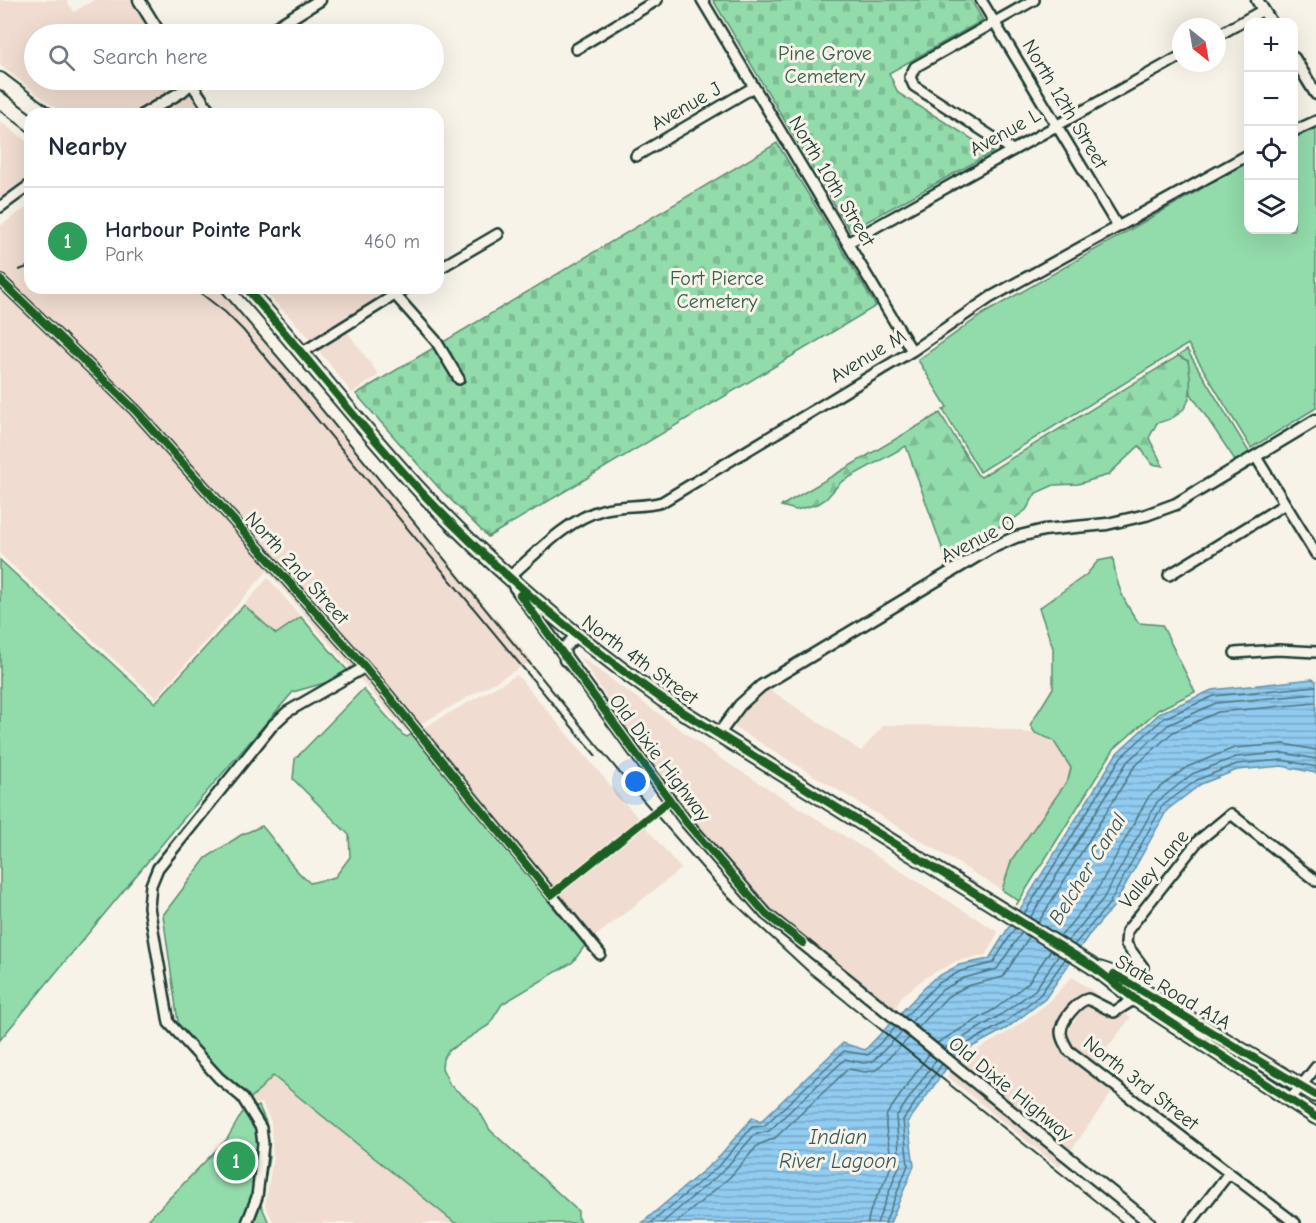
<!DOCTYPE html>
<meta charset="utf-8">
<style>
body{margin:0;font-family:"Comic Neue",sans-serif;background:#f2f2f3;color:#1f2937}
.controls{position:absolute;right:18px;top:18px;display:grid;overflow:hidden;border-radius:12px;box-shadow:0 6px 24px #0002}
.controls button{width:54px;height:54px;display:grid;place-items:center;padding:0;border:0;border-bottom:2px solid #e0e1e3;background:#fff;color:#1f2937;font:30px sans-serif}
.compass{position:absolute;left:1172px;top:18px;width:54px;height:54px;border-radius:50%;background:#fff;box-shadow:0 6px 24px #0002;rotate:149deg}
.you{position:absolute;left:636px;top:782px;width:21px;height:21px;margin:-15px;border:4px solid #fff;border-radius:50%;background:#1a73e8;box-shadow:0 0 0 9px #1a73e833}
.badge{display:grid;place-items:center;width:39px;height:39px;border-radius:50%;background:#0f766e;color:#fff;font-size:20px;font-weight:700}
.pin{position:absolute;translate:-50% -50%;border:3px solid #fff;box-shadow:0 2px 6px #0006}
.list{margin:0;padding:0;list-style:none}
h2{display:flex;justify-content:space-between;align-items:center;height:78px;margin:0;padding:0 24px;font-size:26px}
h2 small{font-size:20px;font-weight:400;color:#747a83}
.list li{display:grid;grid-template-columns:39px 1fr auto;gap:18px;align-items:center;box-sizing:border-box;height:108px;padding:0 24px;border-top:2px solid #e0e1e3}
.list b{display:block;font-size:22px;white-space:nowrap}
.list p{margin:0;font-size:20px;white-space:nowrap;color:#747a83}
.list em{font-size:20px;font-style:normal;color:#747a83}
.icon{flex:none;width:33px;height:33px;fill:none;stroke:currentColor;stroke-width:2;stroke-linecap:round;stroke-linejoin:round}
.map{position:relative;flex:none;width:1316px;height:1223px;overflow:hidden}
.search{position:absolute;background:#fff;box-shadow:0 6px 24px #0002;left:24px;top:24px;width:420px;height:66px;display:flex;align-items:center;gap:15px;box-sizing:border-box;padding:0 21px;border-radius:33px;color:#747a83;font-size:22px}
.panel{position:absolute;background:#fff;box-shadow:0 6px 24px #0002;left:24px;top:108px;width:420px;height:186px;border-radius:18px}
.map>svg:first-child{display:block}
.built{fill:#f0dcd0}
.green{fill:#92dbab;stroke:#588c70;stroke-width:1.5}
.forest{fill:url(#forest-firs);stroke:#588c70;stroke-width:1.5}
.cemetery{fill:url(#cemetery-stones);stroke:#588c70;stroke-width:1.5}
.water{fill:url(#water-rules);stroke:#6392a5;stroke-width:1.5}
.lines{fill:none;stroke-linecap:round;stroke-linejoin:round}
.shore{stroke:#4c767f;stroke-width:1.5}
.minor-casing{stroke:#1f3d34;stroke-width:14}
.tertiary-casing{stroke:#1f3d34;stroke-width:15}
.primary-casing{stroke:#1f3d34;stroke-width:18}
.minor{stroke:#f7f3e8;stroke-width:9}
.tertiary{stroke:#f7f3e8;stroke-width:10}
.primary{stroke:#f7f3e8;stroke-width:14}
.rail{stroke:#1f3d34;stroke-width:2}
.cycleway-casing{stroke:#f7f3e8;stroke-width:11}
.cycleway{stroke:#1b5e20;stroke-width:8}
.labels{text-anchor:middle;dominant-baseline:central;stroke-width:6;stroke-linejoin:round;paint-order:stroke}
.park-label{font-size:20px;fill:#365d4c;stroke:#f7f3e8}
.street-label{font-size:20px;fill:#1f3d34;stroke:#f7f3e8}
.water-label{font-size:21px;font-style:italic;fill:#36595a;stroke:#f7f3e8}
</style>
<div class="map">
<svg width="1316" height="1223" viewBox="0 0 1316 1223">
<defs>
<pattern id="forest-firs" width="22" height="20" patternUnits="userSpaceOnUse" patternTransform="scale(1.5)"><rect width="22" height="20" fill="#92dbab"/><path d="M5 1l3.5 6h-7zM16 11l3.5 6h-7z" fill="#7dbd94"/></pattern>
<pattern id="cemetery-stones" width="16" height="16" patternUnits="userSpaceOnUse" patternTransform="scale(1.5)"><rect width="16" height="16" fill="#92dbab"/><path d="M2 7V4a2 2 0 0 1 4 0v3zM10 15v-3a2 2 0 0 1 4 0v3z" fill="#7dbd94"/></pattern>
<pattern id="water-rules" width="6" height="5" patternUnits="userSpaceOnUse" patternTransform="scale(1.5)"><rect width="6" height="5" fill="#90cbf0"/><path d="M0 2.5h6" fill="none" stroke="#75a6c3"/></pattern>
</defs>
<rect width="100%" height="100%" fill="#f7f3e8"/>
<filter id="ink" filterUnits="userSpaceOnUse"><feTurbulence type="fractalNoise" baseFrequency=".0167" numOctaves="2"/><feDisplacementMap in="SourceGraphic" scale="12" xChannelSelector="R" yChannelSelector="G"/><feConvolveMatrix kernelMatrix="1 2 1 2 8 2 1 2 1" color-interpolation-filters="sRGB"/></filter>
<g filter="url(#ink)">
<path class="built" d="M0,0H66L74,12L94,0H134L155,34H34V80H182L184,82L133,114H63L0,65Z
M188,90L205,114H150Z
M0,121L30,144V180L0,201Z
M30,205V288H218L532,661L406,732L267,571L156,698L0,554V226Z
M261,288H382L387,294L312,340Z
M346,330L379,375L352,393L317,348Z
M268,578L301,617L277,634L244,605Z
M579,656L721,759L998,932L999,930L986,955L957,961L926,977L902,996L894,1010L780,921L727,864L679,805Z
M517,675L681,869L592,939L421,729Z
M766,687L861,751L884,725L976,726L1038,734L1053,739L1067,758L1071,767L1068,780L1012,859L1002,890L731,725L747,703Z
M1072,977L1116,1007L1111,1008L1081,996L1074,1002L1057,1030V1041L1064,1052L1113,1091L1069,1153L956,1062L1010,1031L1048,1003Z
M1085,1005L1109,1017L1125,1014L1131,1017L1094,1065L1069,1045L1065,1035Z
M951,1069L1064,1160L1059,1167L947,1076Z
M272,1076L455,1223H274L265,1205L273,1158L271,1122L262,1103L251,1104L249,1100Z"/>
<path class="green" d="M1316,128V408L1251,448L1188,344L980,472L943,410L947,407L918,360L983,314L1248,162V230H1294V138Z
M1187,350L1249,452L1316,415L1237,463L1191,394L1188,361L1178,356Z
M1113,558C1116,584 1123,602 1139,623L1162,625L1195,692L1158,710L1114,749L1017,904L1016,905L1019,901L1002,890L1012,859L1068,780L1071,768L1053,740L1035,733L1030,725L1053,688V648L1039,608L1086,575L1098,561Z
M0,560L155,703L244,605L276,634L301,617L348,671L328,682L293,692L178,825L0,1040Z
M363,689L403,735L407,737L413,733L586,944L573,962L502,1004L489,1025L448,1051L443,1059L442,1068L450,1085L477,1107L490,1130L578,1211V1219L581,1223H455L273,1076L250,1099L222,1075L179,1029L163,915L206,858L241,835L262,826C279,845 290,867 310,883L335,877L350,857L349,835L293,779L295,759Z
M259,1106L266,1122L269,1157L261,1205L269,1223H145L227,1139L242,1113Z"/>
<path class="forest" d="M1178,356L1188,361C1193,392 1194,415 1157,423L1149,438L1163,466L1152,464L1139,446L1108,475L1078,484L1054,485L1036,493L1026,510L1004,526L986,529L945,556L906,446L841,482L826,499L818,504L796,510L781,506L940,413L977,474L981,477Z"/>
<path class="cemetery" d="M713,0H971L983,20L889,73L898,93L993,152L850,231Z
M777,143L876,306L488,537L438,487L356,394Z"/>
<path class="water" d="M1312,679L1316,681V773L1282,766L1237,770L1201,784L1167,810L1113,907L1088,936L1045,999L1007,1028L955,1056L908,1122L914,1166L890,1223H642L716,1160L753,1117L760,1122L843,1043L865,1050L933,979L959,965L989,959L1117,753L1160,713L1212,690Z"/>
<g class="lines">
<path class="shore" d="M1024,914L1121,757L1164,718L1214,696L1316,686
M1030,918L1127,762L1168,725L1216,703L1316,694
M1038,923L1134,767L1173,732L1218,712L1316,703
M1060,937L1095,894L1149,796L1187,767L1234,748L1284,744L1316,750
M1068,941L1103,899L1157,802L1192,774L1236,757L1283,753L1316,759
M1074,945L1109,904L1162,806L1197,780L1237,764L1283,760L1316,767
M905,1017L937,984L961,971L993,963L1015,928
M911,1022L942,990L964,978L997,969L1022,932
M918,1028L947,997L967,986L1003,977L1029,937
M937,1043L995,1009L1028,983L1051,950
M944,1049L999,1016L1035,990L1059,955
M950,1053L1004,1023L1040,995L1065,959
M651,1223L720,1165L752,1127L764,1126L844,1051L868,1055L896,1027
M662,1223L724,1170L754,1135L769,1131L845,1059L863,1063L872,1062L902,1032
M676,1223L730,1177L758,1145L775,1138L848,1069L865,1072L876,1070L909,1038
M868,1223C869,1201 890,1182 891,1161C891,1145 883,1130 887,1114L929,1054
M877,1223L900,1164L896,1117L936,1060
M885,1223L908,1165L903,1120L942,1064"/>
<defs>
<path id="minor" d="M702,0L912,351
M981,0L1118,227
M1217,36L1263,10
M576,49L657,0
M191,83L212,114
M1294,131L1316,121
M1011,149L914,86L910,77L915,67L1034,0
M636,156L754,87
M0,207L30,185
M849,242L1181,56
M438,269L498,234
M0,280L135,410L365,667L600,954
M389,288L436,341L459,379
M303,352L406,288
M1256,457L1316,554
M1169,575L1285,504
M508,578C536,554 566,520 602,510C622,504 643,508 662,502L912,351L991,297L1248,155
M1235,653L1278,650L1316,652
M1138,988L1143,967L1126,944L1127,931L1198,841L1231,814L1316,881
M1135,999L1114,1012L1088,999C1078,1001 1061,1020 1061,1032C1061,1039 1065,1044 1068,1050L1295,1223
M1290,1100L1316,1067
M247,1223L257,1197L263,1144L261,1128L242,1097L219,1078L169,1023L149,907L151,885L158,868L272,726L287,712L365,667
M1190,1223L1229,1173"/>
<path id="tertiary" d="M139,0L160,34
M1257,0L1271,22
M265,34L320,0
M1294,58L1316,94
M144,114L181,92L195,80
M514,586L686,822L766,914L1150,1223
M565,660L564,648L577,635
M718,735L740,705L761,686L989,549L1016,537L1044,530L1107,524L1146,515L1176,504L1316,420"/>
<path id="primary" d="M0,80L45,114
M246,288C307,357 364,431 427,498C499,573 577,639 662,699L1092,966L1135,999L1316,1117
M1099,969L1117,975L1316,1095"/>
</defs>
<use href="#minor" class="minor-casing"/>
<use href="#tertiary" class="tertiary-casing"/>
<use href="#primary" class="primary-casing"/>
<use href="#minor" class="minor"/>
<use href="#tertiary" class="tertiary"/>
<use href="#primary" class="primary"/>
<path class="rail" d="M0,110L30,133
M19,270L30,266
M194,288L225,312L243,330L596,756
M219,288L300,383L628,783L727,896L810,973L1123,1223"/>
<defs>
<path id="cycleway" d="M0,280L135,410L365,667L551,895L670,800
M246,288C307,357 364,431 427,498C499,573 577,639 662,699L1092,966L1135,999L1316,1117
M520,595L686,822L766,914L803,943
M1114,974L1316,1095"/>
</defs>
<use href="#cycleway" class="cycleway-casing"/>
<use href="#cycleway" class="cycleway"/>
</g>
</g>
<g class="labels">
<g class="park-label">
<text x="825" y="53">Pine Grove<tspan x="825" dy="23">Cemetery</tspan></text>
<text x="717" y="278">Fort Pierce<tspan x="717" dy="23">Cemetery</tspan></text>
</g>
<g class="street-label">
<text transform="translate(1065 104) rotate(59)">North 12th Street</text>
<text transform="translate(686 106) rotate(-30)">Avenue J</text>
<text transform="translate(1005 132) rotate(-29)">Avenue L</text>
<text transform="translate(832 181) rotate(59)">North 10th Street</text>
<text transform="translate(868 356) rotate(-31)">Avenue M</text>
<text transform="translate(978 539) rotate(-27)">Avenue O</text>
<text transform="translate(297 568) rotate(48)">North 2nd Street</text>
<text transform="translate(640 660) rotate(36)">North 4th Street</text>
<text transform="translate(660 758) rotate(53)">Old Dixie Highway</text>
<text transform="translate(1154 869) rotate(-50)">Valley Lane</text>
<text transform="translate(1173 992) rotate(30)">State Road A1A</text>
<text transform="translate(1141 1083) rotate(38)">North 3rd Street</text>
<text transform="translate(1011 1089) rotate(39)">Old Dixie Highway</text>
</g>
<g class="water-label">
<text transform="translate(1087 869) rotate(-58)">Belcher Canal</text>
<text x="838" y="1137">Indian<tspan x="838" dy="24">River Lagoon</tspan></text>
</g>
</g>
</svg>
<div class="controls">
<button>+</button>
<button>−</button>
<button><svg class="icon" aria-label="locate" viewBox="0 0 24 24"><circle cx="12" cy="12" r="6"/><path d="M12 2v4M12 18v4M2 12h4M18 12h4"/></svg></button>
<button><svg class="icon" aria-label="layers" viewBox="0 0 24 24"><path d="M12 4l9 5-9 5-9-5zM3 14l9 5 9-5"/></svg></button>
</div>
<svg class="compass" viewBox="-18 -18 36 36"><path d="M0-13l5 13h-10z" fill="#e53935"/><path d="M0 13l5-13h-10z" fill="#747a83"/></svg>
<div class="you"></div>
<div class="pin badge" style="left:236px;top:1161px;background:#2e9e5b">1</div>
<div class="search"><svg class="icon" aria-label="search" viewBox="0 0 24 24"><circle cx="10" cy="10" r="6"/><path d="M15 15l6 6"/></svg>Search here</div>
<section class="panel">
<h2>Nearby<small></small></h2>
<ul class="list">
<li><span class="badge" style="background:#2e9e5b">1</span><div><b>Harbour Pointe Park</b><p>Park</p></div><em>460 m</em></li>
</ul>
</section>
</div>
